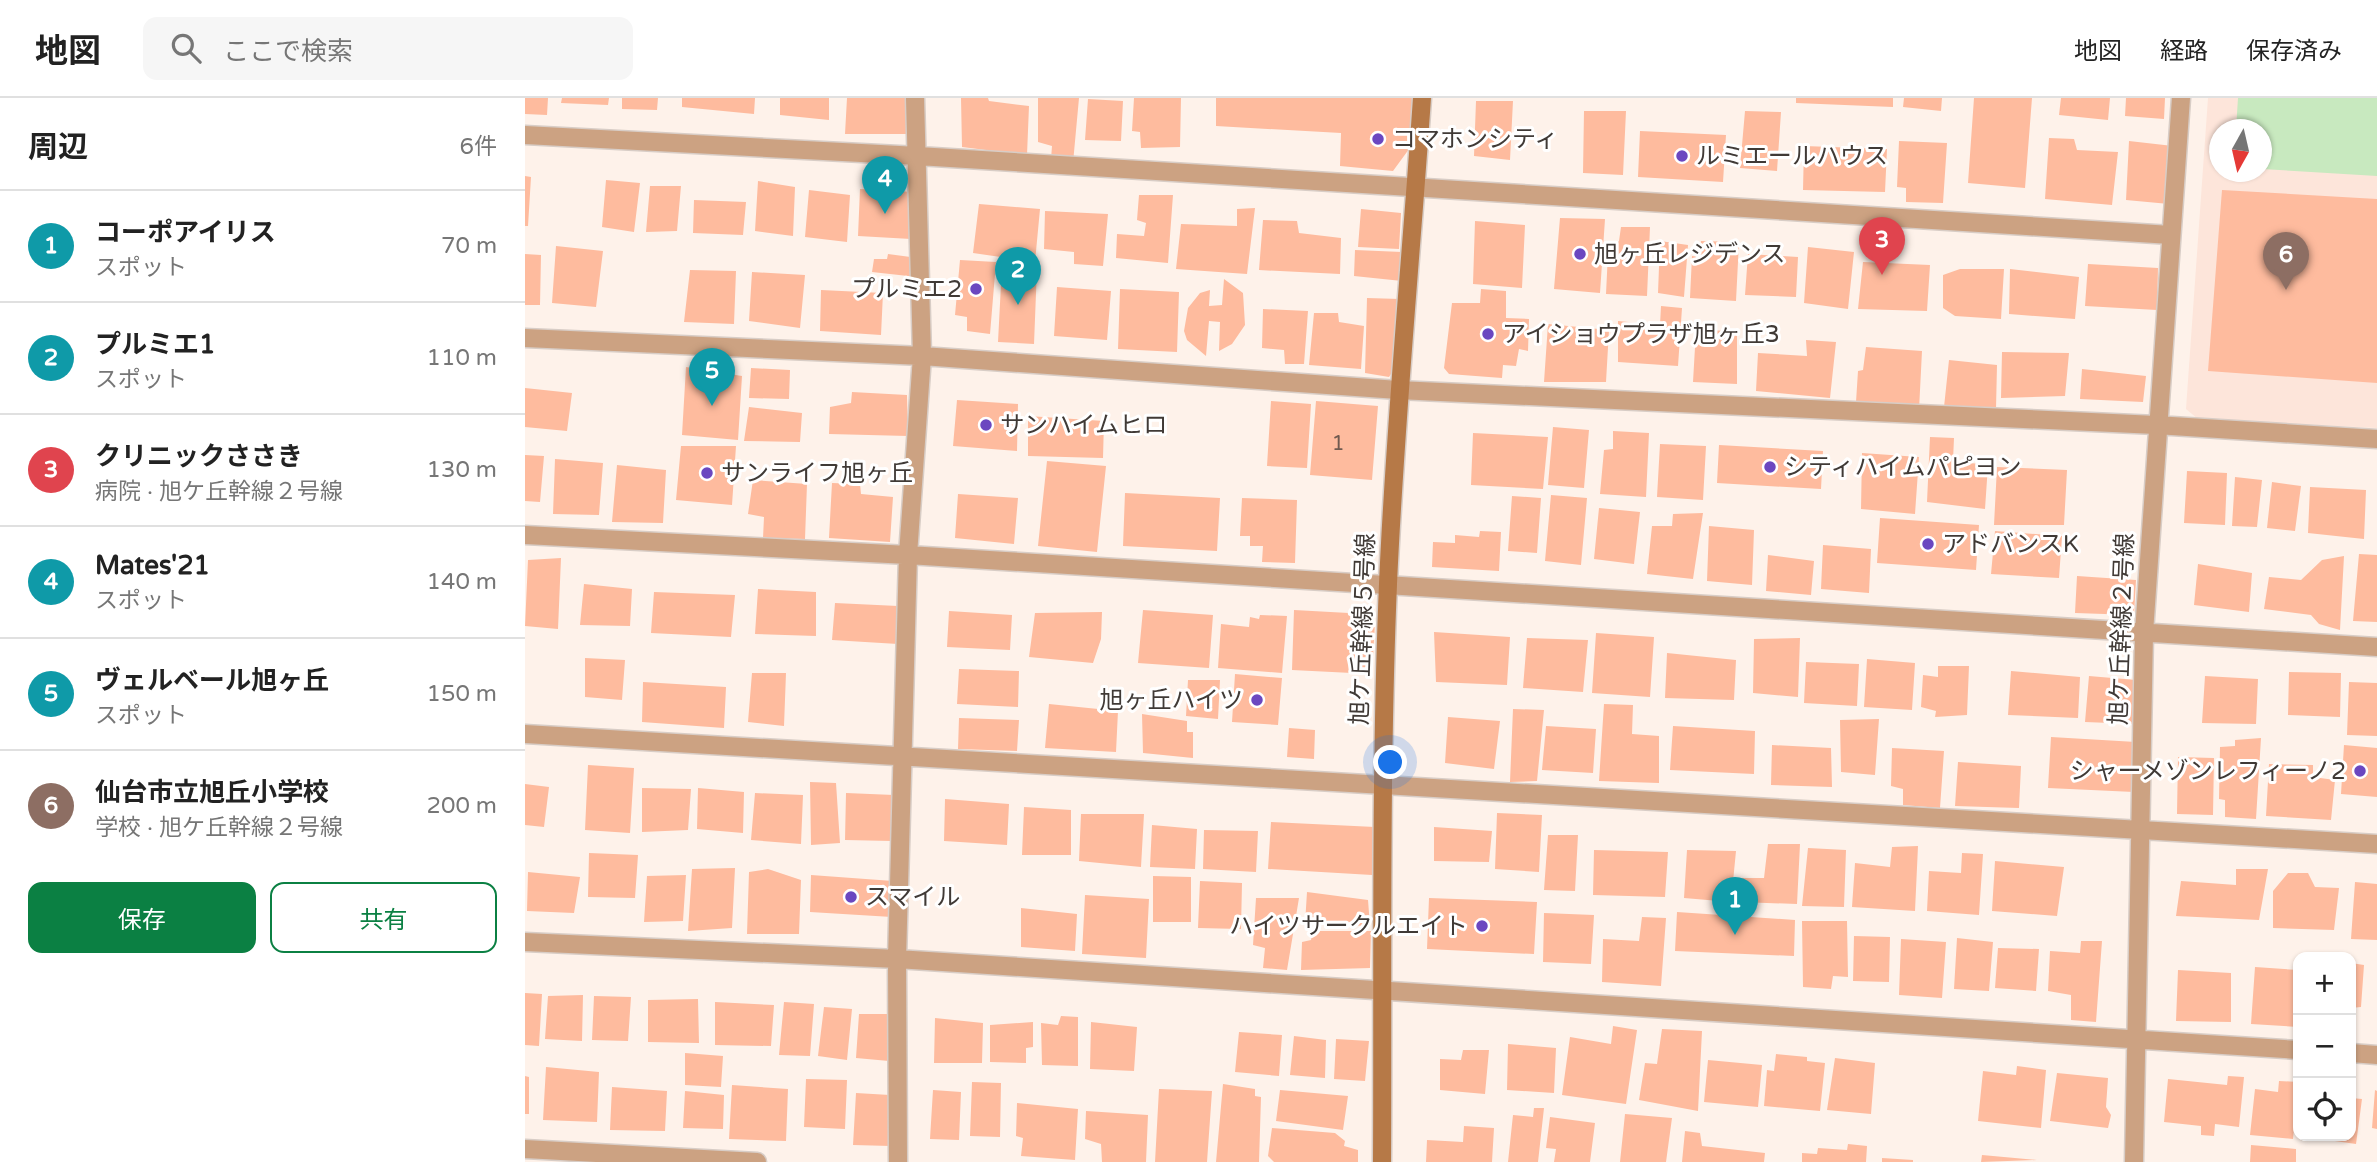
<!DOCTYPE html>
<html lang="ja">
<meta charset="utf-8">
<style>
body{margin:0;font-family:"Varela Round","Noto Sans JP",sans-serif;background:#f6f6f6;color:#222}
.controls{position:absolute;right:21px;bottom:21px;display:grid;overflow:hidden;border-radius:14px;box-shadow:0 2px 5px #0004}
.controls button{width:63px;height:63px;display:grid;place-items:center;padding:0;border:0;border-bottom:2px solid #e0e0e0;background:#fff;color:#222;font:35px sans-serif}
.compass{position:absolute;left:1684px;top:21px;width:63px;height:63px;border-radius:50%;background:#fff;box-shadow:0 2px 5px #0004;rotate:188deg}
.you{position:absolute;left:866px;top:665px;width:24px;height:24px;margin:-18px;border:5px solid #fff;border-radius:50%;background:#1a73e8;box-shadow:0 0 0 10px #1a73e833}
.badge{display:grid;place-items:center;width:46px;height:46px;border-radius:50%;background:#0b8043;color:#fff;font-size:23px;font-weight:700}
.pin{position:absolute;translate:-50% -58px;filter:drop-shadow(0 2px 4px #0008)}
.pin::after{content:'';position:absolute;top:37px;width:24px;height:21px;background:inherit;clip-path:polygon(0 0,100% 0,50% 100%)}
.list{margin:0;padding:0;list-style:none}
h2{display:flex;justify-content:space-between;align-items:center;height:91px;margin:0;padding:0 28px;font-size:30px}
h2 small{font-size:23px;font-weight:400;color:#767676}
.list li{display:grid;grid-template-columns:46px 1fr auto;gap:21px;align-items:center;box-sizing:border-box;height:112px;padding:0 28px;border-top:2px solid #e0e0e0}
.list b{display:block;font-size:26px;white-space:nowrap}
.list p{margin:0;font-size:23px;white-space:nowrap;color:#767676}
.list em{font-size:23px;font-style:normal;color:#767676}
.actions{display:flex;gap:14px;padding:21px 28px}
.actions a{flex:1;padding:16px 0;border:2px solid #0b8043;border-radius:14px;text-align:center;font-size:24px;color:#0b8043}
.actions .main{background:#0b8043;color:#fff}
.icon{flex:none;width:38px;height:38px;fill:none;stroke:currentColor;stroke-width:2;stroke-linecap:round;stroke-linejoin:round}
.map{position:relative;flex:none;width:1852px;height:1064px;overflow:hidden}
header{display:flex;align-items:center;gap:42px;box-sizing:border-box;height:98px;padding:0 35px;background:#fff;border-bottom:2px solid #e0e0e0}
header strong{font-size:33px}
nav{display:flex;gap:38px;margin-inline-start:auto;font-size:24px}
.search{width:490px;height:63px;background:#f6f6f6;display:flex;align-items:center;gap:18px;box-sizing:border-box;padding:0 24px;border-radius:14px;color:#767676;font-size:26px}
main{display:flex}
aside{flex:1;background:#fff}
.map>svg:first-child{display:block}
.education{fill:#fde5da;fill-rule:evenodd}
.green{fill:#c8e9bf}
.building{fill:#febb9e}
.lines{fill:none;stroke-linecap:round;stroke-linejoin:round}
.street-casing{stroke:#d8cdc6;stroke-width:21}
.secondary-casing{stroke:#d8cdc6;stroke-width:21}
.street{stroke:#cca282;stroke-width:18}
.secondary{stroke:#b67947;stroke-width:18}
.poi-dot{fill:#6b47c0;stroke:#fff;stroke-width:2.5}
.labels{text-anchor:middle;dominant-baseline:central;stroke-width:6;stroke-linejoin:round;paint-order:stroke}
.number-label{font-size:21px;fill:#705a50}
.poi-label{font-size:24px;fill:#403a36;stroke:#fff;text-anchor:start}
.street-label{font-size:24px;fill:#403a36;stroke:#fff}
</style>
<header>
<strong>地図</strong>
<div class="search"><svg class="icon" aria-label="search" viewBox="0 0 24 24"><circle cx="10" cy="10" r="6"/><path d="M15 15l6 6"/></svg>ここで検索</div>
<nav><a>地図</a><a>経路</a><a>保存済み</a></nav>
</header>
<main>
<aside>
<h2>周辺<small>6件</small></h2>
<ul class="list">
<li><span class="badge" style="background:#0f9aa8">1</span><div><b>コーポアイリス</b><p>スポット</p></div><em>70 m</em></li>
<li><span class="badge" style="background:#0f9aa8">2</span><div><b>プルミエ1</b><p>スポット</p></div><em>110 m</em></li>
<li><span class="badge" style="background:#e0444e">3</span><div><b>クリニックささき</b><p>病院 · 旭ケ丘幹線２号線</p></div><em>130 m</em></li>
<li><span class="badge" style="background:#0f9aa8">4</span><div><b>Mates'21</b><p>スポット</p></div><em>140 m</em></li>
<li><span class="badge" style="background:#0f9aa8">5</span><div><b>ヴェルベール旭ヶ丘</b><p>スポット</p></div><em>150 m</em></li>
<li><span class="badge" style="background:#8d6e63">6</span><div><b>仙台市立旭丘小学校</b><p>学校 · 旭ケ丘幹線２号線</p></div><em>200 m</em></li>
</ul>
<div class="actions"><a class="main">保存</a><a>共有</a></div>
</aside>
<div class="map">
<svg width="1852" height="1064" viewBox="0 0 1852 1064">
<rect width="100%" height="100%" fill="#fef2ea"/>
<path class="education" d="M1683,0H1852V330L1673,321L1661,311ZM1694,32H1736V74H1694Z"/>
<path class="green" d="M1713,0H1852V78L1737,71L1736,32L1711,31Z"/>
<path class="building" d="M0,0H23L22,17L0,16Z
M37,0H84L83,7L36,5Z
M97,0H133L132,12L97,11Z
M157,0H230L229,16L157,9Z
M255,0H304V22L255,17Z
M322,0H384L382,36H320Z
M436,0H463L464,3L504,8L502,57L437,49Z
M513,0H554L548,65L526,61L527,48L513,44Z
M609,0H656L655,49L616,50L615,34L607,33Z
M691,0H893L887,47L868,73L815,68L816,35L691,28Z
M1271,0H1368V9L1271,5Z
M1379,0H1417L1416,13L1378,9Z
M1449,0H1507L1500,90L1443,85Z
M1536,0H1585L1583,22L1534,17Z
M1601,0H1640L1639,21L1600,18Z
M563,1L598,3L596,43L560,42Z
M951,3H988L985,62L949,58Z
M1059,13H1101L1098,77L1058,75Z
M1220,13L1256,14L1252,73L1215,70Z
M1115,33L1201,37L1198,84L1113,79Z
M1524,40L1549,41L1552,52L1593,54L1587,107L1520,101Z
M1374,43L1422,45L1418,105L1381,104V90L1372,89Z
M1604,43L1648,48L1644,106L1601,102Z
M1279,48L1362,51L1360,94L1278,92Z
M0,78L6,79L3,128H0Z
M81,82L115,85L109,134L77,129Z
M233,83L270,89L268,138L230,133Z
M125,88H156L152,133L121,134Z
M335,91L388,94L386,141L333,138Z
M284,92L325,97L322,144L280,139Z
M1697,92L1852,101V285L1683,273Z
M614,97H648L643,165L591,160L592,136L619,138L621,125L612,122Z
M169,102L221,104L218,137L168,135Z
M454,106L515,111L510,164L448,155Z
M730,110L722,176L651,171L656,126L712,128V111Z
M836,111L876,115L874,151L833,149Z
M520,113L583,116L578,168L549,166V154L519,151Z
M1035,120L1080,121L1075,195L1029,191Z
M738,122L772,123L774,135L816,140L815,176L734,172Z
M950,123L1000,127L997,190L948,186Z
M1096,129H1125L1122,198L1081,196L1083,155L1094,143Z
M1135,143L1163,147L1159,199L1133,195Z
M1176,143L1214,144L1211,203L1165,200L1167,158L1174,159Z
M31,148L78,153L71,209L27,205Z
M1283,149L1329,154L1323,211L1279,205Z
M830,152L877,154V183L829,178Z
M0,156L16,157L15,207H0Z
M363,156L393,160L392,179L347,174L349,161H362Z
M1223,156L1273,159L1271,199L1220,197Z
M435,162L471,164L465,236L442,233V219L430,217Z
M1338,164L1405,167L1402,213L1333,211Z
M1563,166L1633,170L1632,212L1560,208Z
M477,167L512,170L509,246L473,244Z
M1435,171H1479L1476,221L1430,218L1418,210V177Z
M1485,171L1554,179L1550,221L1484,216Z
M165,172L211,173L209,226L159,224Z
M227,174L280,177L275,230L224,223Z
M699,181L718,195L720,227L707,246L694,253L695,224L684,223L681,258L662,242L659,233L663,210L675,195L685,192L684,208L697,207Z
M532,189L586,193L582,242L529,238Z
M595,191L654,194L652,254L593,251Z
M956,191L981,193V220L1004,221L1003,253L994,251L991,268L978,267L977,280L924,276L919,270L927,205H955Z
M296,192L358,195L356,237L295,233Z
M842,200L875,201L872,267L864,279L840,275Z
M1136,208L1157,210L1153,268L1093,264V223L1135,227Z
M738,211L783,213L779,266H760L759,252L737,250Z
M789,215H813L814,224L839,228L836,271L784,267Z
M1023,226L1084,232L1081,284H1019Z
M1171,232L1212,233V286L1168,284Z
M1281,242L1311,244L1305,300L1231,293L1233,255L1282,258Z
M1341,249L1397,253L1394,312L1331,304L1333,273L1338,272Z
M1477,254L1544,255L1540,298L1476,300Z
M1424,262L1472,267L1471,311L1419,309Z
M161,269L217,278L213,342L157,337Z
M226,270L265,272L264,301L224,300Z
M1557,271L1621,278L1618,304L1555,301Z
M0,290L47,295L42,333L0,329Z
M327,294L382,297L383,338L304,336L305,309L326,305Z
M432,302L493,306L492,353L428,348Z
M746,303L786,306L782,370L742,368Z
M791,303L853,308L847,382L785,377Z
M224,309L277,315L275,344L219,343Z
M503,318L579,323L578,360L503,358Z
M1028,329L1064,332L1059,390L1023,387Z
M1088,333L1124,335L1121,399L1075,396L1079,352L1088,351Z
M948,335L1023,339L1018,391L946,387Z
M1405,339L1429,340L1428,363L1463,367L1460,411L1402,404Z
M1135,346L1181,348L1178,402L1132,399Z
M1194,347L1298,353L1296,391L1192,385Z
M156,348H211L207,407L151,402Z
M1337,355L1394,359L1390,416L1336,411Z
M0,357L19,358L15,404L0,403Z
M30,361L78,365L74,417L28,416Z
M522,363L581,368L572,454L513,448Z
M92,367L141,372L138,425L87,424Z
M1472,369L1542,372L1539,427H1469Z
M1662,373L1702,375L1700,427L1659,425Z
M1710,379L1737,382L1732,429L1707,428Z
M228,382L282,386L280,441L238,440L239,419L223,416Z
M1747,384L1776,388L1770,433L1742,430Z
M307,385L335,386L336,396L368,399L365,444L304,440Z
M1785,389L1841,392L1839,441L1783,435Z
M600,395L695,400L692,453L598,448Z
M433,396L493,400L489,446L430,440Z
M1026,397L1062,400L1056,467L1020,463Z
M987,398L1016,400L1012,455L983,453Z
M717,400L772,402L770,465L737,464L738,448H725V438H715Z
M1074,410L1115,414L1109,466L1069,461Z
M1178,415L1168,481L1122,476L1127,428H1147L1148,416Z
M1355,420L1454,427L1451,472L1352,465Z
M1184,428L1229,432L1227,487L1182,483Z
M955,433L976,434L974,473L907,469L908,444L930,445V437L954,439Z
M1470,433L1537,438L1534,480L1466,476Z
M1298,447L1346,451L1344,495L1296,491Z
M1834,456L1852,457V524L1828,523Z
M1243,457L1289,463L1286,497L1241,493Z
M1819,458L1815,532L1794,526L1786,517L1739,511L1744,479L1776,482L1797,462Z
M36,460L33,531L0,528L3,462Z
M1673,466L1727,475L1724,514L1669,507Z
M1552,478L1611,482L1609,517L1550,515Z
M59,486L107,491L105,528L55,527Z
M233,491L291,494V538L230,536Z
M129,494L210,497L206,539L126,535Z
M310,505L373,508V546L307,542Z
M618,512L688,517L684,570L613,565Z
M769,512L842,516L850,524L847,576L767,572Z
M424,513L487,517L485,552L422,549Z
M577,514L576,541L568,565L504,559L510,515Z
M735,517L762,518L757,575L693,570L696,526L724,529L725,519L734,521Z
M909,534L985,539L982,587L911,584Z
M1071,535L1129,539L1125,599L1067,595Z
M1002,540L1063,542L1058,594L998,590Z
M1275,540L1273,599L1228,595L1229,541Z
M1142,555L1211,562L1209,602L1140,600Z
M60,560L100,562L97,602L60,599Z
M1342,561L1390,565L1387,612L1339,609Z
M1281,564L1334,566L1332,608L1279,605Z
M1413,568H1444L1442,617L1410,619L1411,613L1396,609L1398,577L1413,579Z
M434,571L494,573L493,609L432,606Z
M1486,573L1555,579L1553,620L1483,617Z
M1764,574L1816,575L1815,619L1763,617Z
M227,575H261L259,628L223,624Z
M710,576L757,580L753,627L707,624Z
M1564,578L1611,582L1610,626L1560,624Z
M1680,578L1733,581L1731,626L1677,625Z
M663,582H695L693,621L661,618Z
M118,584L201,589L199,630L117,624Z
M1824,584L1852,585V638L1822,637Z
M524,606L593,613L591,654L520,650Z
M1079,606L1108,607L1107,636L1134,638V685L1074,683Z
M988,611L1019,612L1012,683L985,684Z
M617,616L662,623V634H668V660L618,655Z
M923,619L975,623L969,671L920,665Z
M434,620L494,622L492,653L433,651Z
M1354,621L1350,677L1316,674L1315,622Z
M1021,628L1071,631L1068,675L1017,672Z
M1148,628L1230,633L1229,676L1145,672Z
M764,630L790,632L789,661L762,659Z
M1526,639L1611,644L1609,694L1523,690Z
M1736,640L1731,721L1700,719V702L1694,701L1695,649L1710,648V642Z
M1247,647L1306,650L1307,689L1246,687Z
M1819,647L1852,650V699L1816,696Z
M1367,650L1419,653L1415,710L1378,707V691L1366,688Z
M1653,659L1689,660L1688,717L1652,716Z
M1433,664L1496,668L1494,710L1430,708Z
M1744,666L1788,667V679L1810,682L1806,722L1741,718Z
M63,667L109,670L105,735L60,732Z
M285,684L311,685L315,745L286,747Z
M0,686L24,689L19,729L0,727Z
M117,690L166,691L163,732L117,734Z
M173,690L219,694L218,735L172,731Z
M230,695L278,697L276,746L226,742Z
M321,695L369,697L367,743L320,742Z
M420,701L484,706L482,747L419,743Z
M499,709L546,712V757H497Z
M972,715L1017,717L1014,774L970,771Z
M556,716H619L616,769L554,763Z
M746,724L850,729L847,777L743,771Z
M627,727L672,731L670,771L625,769Z
M909,729L967,733L964,764L909,763Z
M679,732L733,733L731,774L678,771Z
M1023,737H1053L1050,793L1019,792Z
M1243,746H1275L1272,806L1215,804L1216,780H1239Z
M1393,748L1390,813L1327,809L1330,765L1365,769L1367,749Z
M1283,750L1321,752L1319,809L1277,808Z
M1069,752L1143,754L1140,799L1068,797Z
M1162,752L1211,753L1206,804L1159,800Z
M64,755L113,757L110,800L63,799Z
M1437,755L1458,756L1454,817L1402,813L1404,773L1436,775Z
M1470,763L1539,769L1532,818L1467,813Z
M210,770L207,830L163,833L167,771Z
M243,771L276,782L274,836H222L224,774Z
M1711,771H1743L1734,822L1651,818L1656,783L1711,787Z
M3,774L55,779L49,815L2,813Z
M1763,775H1783L1790,789L1814,790L1809,832L1748,830V793Z
M161,777L158,823L119,824L122,778Z
M286,777L368,783L367,819L285,814Z
M628,778L666,779V824H628Z
M675,783L717,785L716,831L673,830Z
M1830,784L1852,786V842L1826,841Z
M782,794L843,802L845,828L780,826Z
M560,797L624,801L621,860L557,856Z
M731,800H774L762,872L738,870L740,850L728,847Z
M904,800L1012,804L1009,856L902,851Z
M496,810L552,816L550,853L496,849Z
M1152,814L1270,822L1269,858L1150,853Z
M1019,815L1069,817L1066,866L1018,864Z
M1117,819L1141,820L1136,888L1077,884L1078,841L1114,843Z
M1277,823H1322L1323,879L1308,878L1306,891L1278,889Z
M788,833H846L845,870L776,872L777,844L786,842Z
M1329,838L1365,839L1364,884L1328,883Z
M1432,840L1468,844L1464,893L1429,891Z
M1376,841L1421,844L1417,900L1374,897Z
M1556,843H1577L1571,924L1546,922V897L1523,893L1525,853L1555,855Z
M1473,850L1514,851L1511,893L1470,890Z
M1826,865L1839,867L1836,909L1826,910Z
M1730,869L1773,872V929L1726,926Z
M1653,872L1706,875V924L1651,923Z
M0,895L17,896L14,948L0,947Z
M58,897L57,943L20,941L23,898Z
M69,898L106,899L103,943L67,942Z
M173,901L174,945L123,944V902Z
M190,904L249,907L246,948L190,947Z
M259,904L289,906L285,958L254,957Z
M299,909L327,911L322,962L293,958Z
M334,916H368L364,963L331,960Z
M536,918L553,919V968L517,967L516,925L533,927Z
M410,920L458,925L457,965H409Z
M508,924V949L501,950V965L465,964V927Z
M566,924L612,929L609,973L565,971Z
M1088,928L1112,932L1101,1006L1037,997L1045,939L1086,946Z
M1137,931L1177,933L1173,1013L1114,1002L1120,965L1132,966Z
M714,934L757,937L754,978L710,974Z
M769,938L801,942L800,980L765,977Z
M811,941L844,943L840,983L809,981Z
M983,946L1031,950L1029,995L982,992Z
M938,952H964L960,996L915,992V961L936,962Z
M160,955L198,958L196,989L160,987Z
M1251,956L1282,959V963L1300,965L1295,1013L1239,1008L1242,972L1249,973Z
M1310,960L1350,965L1346,1016L1302,1012Z
M1183,962L1237,967L1233,1009L1179,1004Z
M1492,968L1521,972L1516,1030L1453,1023L1458,973L1491,977Z
M21,969L74,974L72,1024L18,1022Z
M1532,975L1583,980L1581,1009L1586,1017L1583,1030L1525,1023Z
M0,978L4,979V1016H0Z
M1703,978L1719,979L1714,1029L1690,1026L1689,1038L1676,1037V1028L1639,1024L1643,981L1702,987Z
M281,981L322,982L320,1031L279,1029Z
M1754,983L1773,984L1768,1041L1725,1037L1730,991L1753,994Z
M447,984L476,985L475,1039L445,1038Z
M698,986L730,991V998L736,999L734,1064H691Z
M207,987L263,991L261,1043L204,1041Z
M87,989L142,993L140,1033L85,1032Z
M634,991L687,993L682,1064H630Z
M408,992L436,994L434,1042L405,1041Z
M755,992L823,998L818,1032L751,1023Z
M1850,992L1852,993V1031L1847,1030Z
M160,993L199,997L198,1031L158,1030Z
M331,995L365,997L366,1048L328,1047Z
M1826,1000L1837,1001L1831,1046L1782,1039L1826,1038Z
M492,1005L553,1011L550,1062L496,1058L498,1040L491,1038Z
M1009,1010H1019L1013,1064H983L988,1017L1008,1019Z
M561,1013L623,1017L621,1064H577L576,1046L560,1041Z
M1100,1016L1147,1020L1141,1064H1095Z
M1025,1019L1070,1025L1065,1064H1029L1031,1051L1021,1050Z
M939,1028L969,1030L967,1064H901L902,1042L938,1044Z
M747,1030L810,1035L820,1043L819,1048L833,1052V1064H749L743,1058Z
M1160,1033L1175,1035L1177,1048L1240,1055L1239,1064H1157Z
M1323,1046L1342,1048L1341,1064H1277V1055L1292,1056L1293,1050L1322,1052Z
M1726,1047L1771,1051V1064H1725Z
M1457,1057L1512,1062L1456,1064Z
M1357,1060L1388,1062V1064H1357Z"/>
<g class="lines">
<defs>
<path id="street" d="M0,37L393,58L1646,137
M0,240L397,258L873,292L1631,327L1852,341
M0,437L383,457L1852,549
M0,636L1852,746
M0,844L372,861L1773,952
M1826,955L1852,957
M0,1051L232,1064
M373,1064L372,861L383,457L397,258L390,0
M1609,1064L1619,535L1656,0"/>
<path id="secondary" d="M857,1064C858,871 855,678 863,486C870,324 886,162 897,0"/>
</defs>
<use href="#street" class="street-casing"/>
<use href="#secondary" class="secondary-casing"/>
<use href="#street" class="street"/>
<use href="#secondary" class="secondary"/>
</g>
<g class="poi-dot">
<circle cx="853" cy="41" r="7"/>
<circle cx="1157" cy="58" r="7"/>
<circle cx="1055" cy="156" r="7"/>
<circle cx="451" cy="191" r="7"/>
<circle cx="963" cy="236" r="7"/>
<circle cx="461" cy="327" r="7"/>
<circle cx="1245" cy="369" r="7"/>
<circle cx="182" cy="375" r="7"/>
<circle cx="1403" cy="446" r="7"/>
<circle cx="732" cy="602" r="7"/>
<circle cx="1835" cy="673" r="7"/>
<circle cx="326" cy="799" r="7"/>
<circle cx="957" cy="828" r="7"/>
</g>
<g class="labels">
<g class="number-label">
<text x="813" y="345">1</text>
</g>
<g class="poi-label">
<text x="867" y="41">コマホンシティ</text>
<text x="1171" y="58">ルミエールハウス</text>
<text x="1069" y="156">旭ヶ丘レジデンス</text>
<text x="437" y="191" text-anchor="end">プルミエ2</text>
<text x="977" y="236">アイショウプラザ旭ヶ丘3</text>
<text x="475" y="327">サンハイムヒロ</text>
<text x="1259" y="369">シティハイムパピヨン</text>
<text x="196" y="375">サンライフ旭ヶ丘</text>
<text x="1417" y="446">アドバンスK</text>
<text x="718" y="602" text-anchor="end">旭ヶ丘ハイツ</text>
<text x="1821" y="673" text-anchor="end">シャーメゾンレフィーノ2</text>
<text x="340" y="799">スマイル</text>
<text x="943" y="828" text-anchor="end">ハイツサークルエイト</text>
</g>
<g class="street-label">
<text transform="translate(838 531) rotate(-88)">旭ケ丘幹線５号線</text>
<text transform="translate(1597 531) rotate(-88)">旭ケ丘幹線２号線</text>
</g>
</g>
</svg>
<div class="controls">
<button>+</button>
<button>−</button>
<button><svg class="icon" aria-label="locate" viewBox="0 0 24 24"><circle cx="12" cy="12" r="6"/><path d="M12 2v4M12 18v4M2 12h4M18 12h4"/></svg></button>
</div>
<svg class="compass" viewBox="-18 -18 36 36"><path d="M0-13l5 13h-10z" fill="#e53935"/><path d="M0 13l5-13h-10z" fill="#767676"/></svg>
<div class="you"></div>
<div class="pin badge" style="left:1210px;top:837px;background:#0f9aa8">1</div>
<div class="pin badge" style="left:493px;top:207px;background:#0f9aa8">2</div>
<div class="pin badge" style="left:1357px;top:177px;background:#e0444e">3</div>
<div class="pin badge" style="left:360px;top:116px;background:#0f9aa8">4</div>
<div class="pin badge" style="left:187px;top:308px;background:#0f9aa8">5</div>
<div class="pin badge" style="left:1761px;top:192px;background:#8d6e63">6</div>
</div>
</main>
